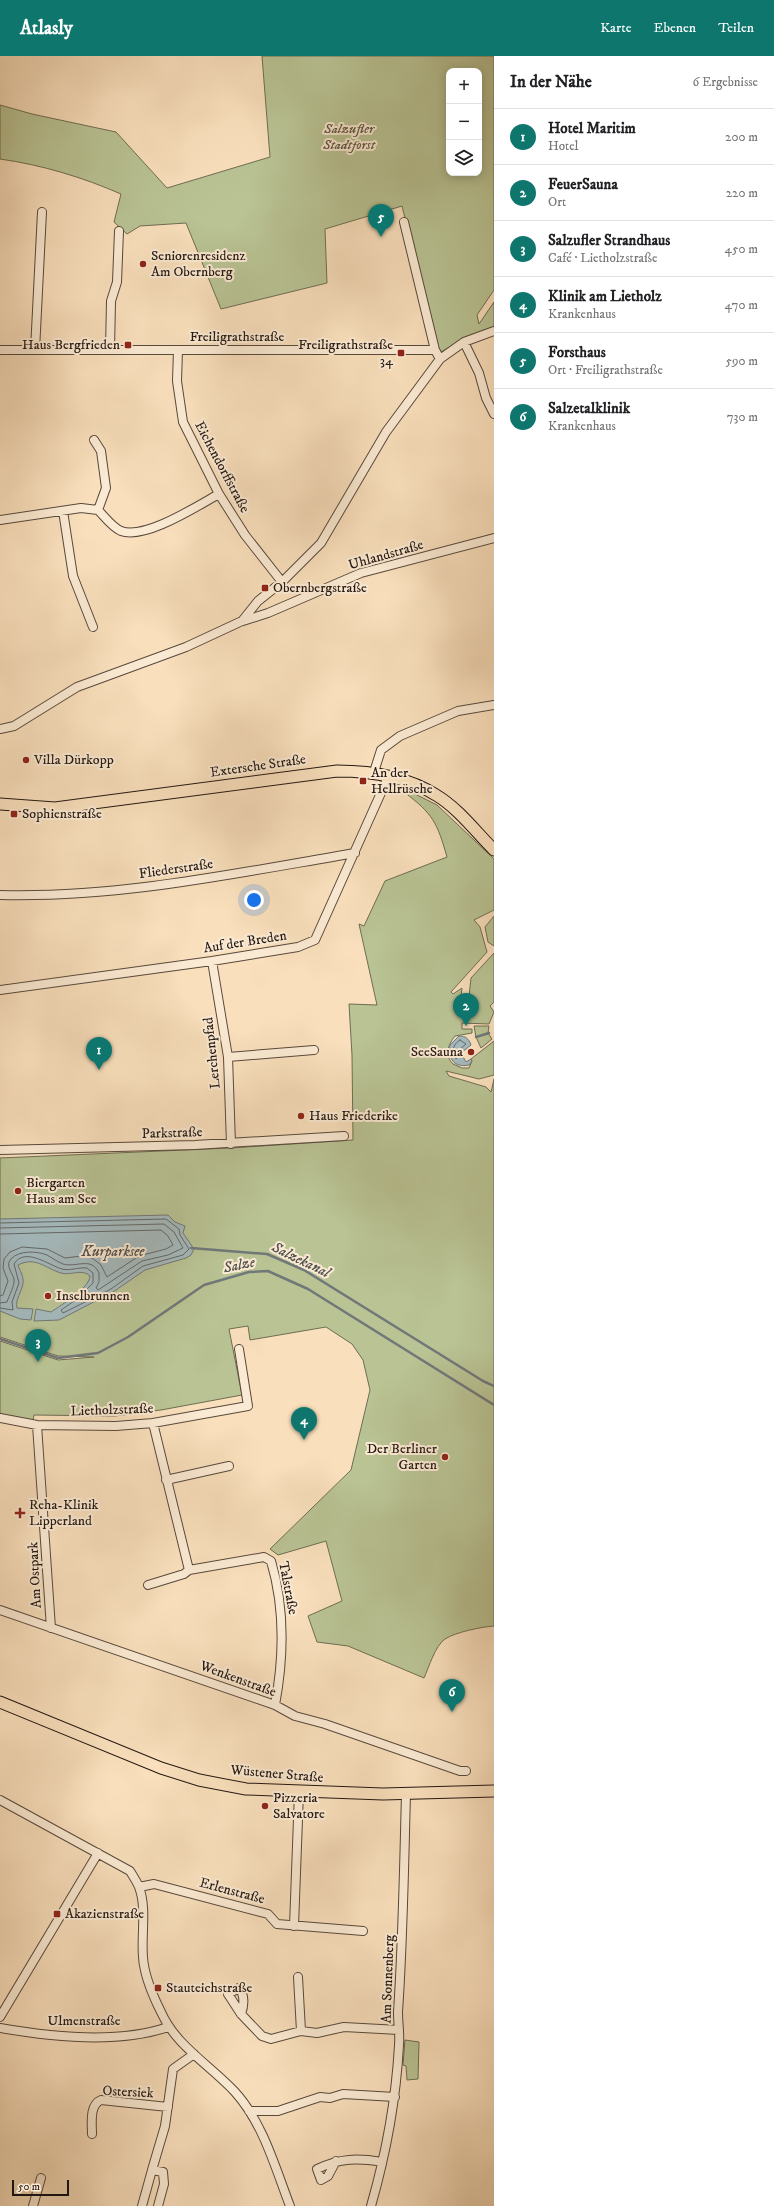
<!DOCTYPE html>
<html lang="de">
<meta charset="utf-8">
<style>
body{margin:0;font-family:"IM FELL DW Pica",serif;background:#f6f6f6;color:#202124}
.controls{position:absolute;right:12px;top:12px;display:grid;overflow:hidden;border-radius:8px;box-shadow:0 2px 10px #0003}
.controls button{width:36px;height:36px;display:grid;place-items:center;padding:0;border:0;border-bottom:1px solid #e0e0e0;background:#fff;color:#202124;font:20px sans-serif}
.scale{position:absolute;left:12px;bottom:10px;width:57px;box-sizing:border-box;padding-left:4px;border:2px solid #231712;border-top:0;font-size:11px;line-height:14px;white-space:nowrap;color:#231712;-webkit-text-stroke:3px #fbead3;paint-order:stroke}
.you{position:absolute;left:254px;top:844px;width:14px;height:14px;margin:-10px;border:3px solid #fff;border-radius:50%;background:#1a73e8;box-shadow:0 0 0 6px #1a73e833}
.badge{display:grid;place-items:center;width:26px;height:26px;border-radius:50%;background:#0f766e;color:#fff;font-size:13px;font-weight:700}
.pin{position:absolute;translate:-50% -33px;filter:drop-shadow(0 1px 2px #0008)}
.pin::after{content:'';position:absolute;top:21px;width:14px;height:12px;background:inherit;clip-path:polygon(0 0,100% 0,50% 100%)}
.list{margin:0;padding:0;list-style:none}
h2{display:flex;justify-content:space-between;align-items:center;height:52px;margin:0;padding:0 16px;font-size:17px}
h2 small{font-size:13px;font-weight:400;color:#757577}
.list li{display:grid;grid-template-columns:26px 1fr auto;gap:12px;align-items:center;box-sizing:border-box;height:56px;padding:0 16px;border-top:1px solid #e0e0e0}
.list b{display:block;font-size:15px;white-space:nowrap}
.list p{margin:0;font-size:13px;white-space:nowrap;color:#757577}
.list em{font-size:13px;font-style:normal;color:#757577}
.icon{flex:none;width:22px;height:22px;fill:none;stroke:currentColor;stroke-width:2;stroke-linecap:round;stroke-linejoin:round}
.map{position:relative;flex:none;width:494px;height:2150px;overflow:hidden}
header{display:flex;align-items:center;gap:24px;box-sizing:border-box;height:56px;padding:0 20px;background:#0f766e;color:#fff}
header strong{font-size:19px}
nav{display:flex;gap:22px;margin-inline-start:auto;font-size:14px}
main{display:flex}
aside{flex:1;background:#fff}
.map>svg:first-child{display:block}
.green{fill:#b9c394;stroke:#6e6d53;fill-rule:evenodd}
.water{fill:#a4b9bd;stroke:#707879}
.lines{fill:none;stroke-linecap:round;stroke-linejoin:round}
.shore{stroke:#646868;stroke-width:1}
.stream{stroke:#707879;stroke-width:2.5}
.minor-casing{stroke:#58493c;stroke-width:10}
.major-casing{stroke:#231712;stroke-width:13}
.minor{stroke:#fbead3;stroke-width:8}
.major{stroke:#f9dfbc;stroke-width:11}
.poi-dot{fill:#8f2418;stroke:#fbead3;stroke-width:1.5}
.labels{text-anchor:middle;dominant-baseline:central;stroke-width:4;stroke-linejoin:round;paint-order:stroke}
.park-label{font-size:14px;font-style:italic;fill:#585340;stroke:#fbead3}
.poi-label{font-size:14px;fill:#231712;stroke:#fbead3;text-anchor:start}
.street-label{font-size:14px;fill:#231712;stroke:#fbead3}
.water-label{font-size:15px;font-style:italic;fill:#50504e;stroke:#fbead3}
</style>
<header>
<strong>Atlasly</strong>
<nav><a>Karte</a><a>Ebenen</a><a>Teilen</a></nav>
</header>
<main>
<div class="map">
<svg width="494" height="2150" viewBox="0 0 494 2150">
<rect width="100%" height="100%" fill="#f9dfbc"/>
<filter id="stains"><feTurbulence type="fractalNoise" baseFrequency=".005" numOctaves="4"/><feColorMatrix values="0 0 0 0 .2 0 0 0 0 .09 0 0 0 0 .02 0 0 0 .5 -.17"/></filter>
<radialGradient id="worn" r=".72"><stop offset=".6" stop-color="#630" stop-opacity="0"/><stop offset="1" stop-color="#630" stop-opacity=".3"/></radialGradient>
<path class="green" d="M262,0H494V234L477,259L479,268L494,246V271L462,284L439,297L402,150L325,173L327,227L221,253L186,167L140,170L127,178L114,166L121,138C82,121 42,109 0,103V49L32,58L116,76L167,132L270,101ZM449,15H479V117H449Z
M405,733L437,749L494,803V854L474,864L480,871L487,896L451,936L453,938L462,932L460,949L468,950L471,922L494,897V946L490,950L494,956L489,968L462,967V973H472V977L455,980C448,989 444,999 453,1008L462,1012H469L472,1005L471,1003L494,985V1019L479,1023L446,1015L449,1020L486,1031L491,1036L494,1023V1570C481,1571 456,1576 445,1583C435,1590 429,1611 424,1622L348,1590L317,1586L308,1560L342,1545L326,1485L278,1499L270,1493L351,1414L370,1334L363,1304L352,1288L326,1271L250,1284L248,1270L229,1273L242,1339L161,1354L115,1360L34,1359L33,1364L0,1360V1285L58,1304L94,1301L58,1300L0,1281V1102L231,1092L353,1084L352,999L349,948L377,949L359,868L364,870L385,825L447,801C437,766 433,758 404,736Z
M494,860V890L488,886L485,871Z
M474,970H489L488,977L492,983L481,992L476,981Z
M405,1984L419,1986L418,2023L407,2024L406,2010L403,2009Z"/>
<path class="water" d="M459,980C466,980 469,983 471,989L461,997L466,1006L471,1003L472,1005L469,1009C454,1012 448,1003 450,989Z
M168,1159L175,1166L185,1170L183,1177L194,1193L191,1199L186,1202L145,1214L113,1236L59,1264L34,1265L36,1253L51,1256C61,1249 89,1233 90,1220C82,1212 71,1220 61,1217C45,1212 35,1200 18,1209C20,1215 24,1221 23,1227C22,1236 15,1243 17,1252L33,1253L31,1264L20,1263L0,1255V1163Z"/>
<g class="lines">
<path class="shore" d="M460,984L466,988L459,994L458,1001L456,1003C451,996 453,988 460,984Z
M0,1167L166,1163L179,1173L180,1179L189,1193L183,1199L143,1210L111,1233L63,1257L61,1254L77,1243L93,1227V1217L87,1212C79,1211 70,1215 62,1213C50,1210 25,1190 14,1208L19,1227L12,1246L13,1254L0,1252
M0,1172L164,1168L174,1176L183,1192L168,1199L142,1205L98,1234L96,1232L99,1226V1217C91,1200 77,1212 63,1208C58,1206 52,1202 47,1199C37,1195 19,1194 11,1203C5,1209 12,1216 14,1223C15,1229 9,1240 7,1246L0,1247
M0,1178L161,1174L168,1180L173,1189L166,1193L139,1200L107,1221L101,1209L92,1202L81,1200L65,1202L47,1193L22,1191L10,1196L4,1203L3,1212L8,1225L3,1239L0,1240"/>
<path class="stream" d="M476,981L489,977
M191,1192L267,1198L304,1214L483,1325L494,1330
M0,1283L58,1302L98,1297L128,1281L204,1229L249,1216L268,1215L308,1233L494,1349"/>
<defs>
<path id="minor" d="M404,166L435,294
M464,286L479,317L486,342L494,358
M110,293L111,245L117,226L119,175
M0,294H435L440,303
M35,294L42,156
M178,294L177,325L183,366L219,438L245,479L282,526
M94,384L101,395L106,432L98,454
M63,455L73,520L93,571
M0,464L81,452L98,454C105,461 112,471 121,475C145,484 197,450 219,438
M243,565L268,557L361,517L494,482
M0,673L14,670L77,631L186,591L242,565L258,545L282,526L321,487L386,376L440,303L464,286L494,275
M374,716L381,694L400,680L458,655L494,649
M0,839C120,842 237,817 355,797
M212,905L228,1001L231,1088
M0,934L212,905L298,891L315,884L389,719
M228,1001L314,994
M0,1094L195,1089L344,1080
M0,1362L37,1369L116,1370L153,1367L248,1350L239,1293
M153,1367L189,1514L264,1501L271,1505C285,1552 284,1601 275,1649
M37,1369L51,1572
M166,1424L229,1410
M148,1529L184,1518L189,1514
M0,1554L275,1649L295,1660L325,1668L460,1715H466
M0,1744L130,1815C133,1820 137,1826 139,1831C147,1852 141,1879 143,1901C144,1919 153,1940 161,1956C176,1990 210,2009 235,2036C263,2067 275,2111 290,2150
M139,1831L154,1828L268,1858L277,1868L363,1875
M294,1870L299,1736
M298,1921L301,1975
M241,1958C244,1950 245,1939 239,1932L228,1938L241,1958L262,1980L271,1983L301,1975L317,1977L344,1971L399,1974
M0,1961L98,1797
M0,1972C51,1981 119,1988 168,1971
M249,2055H278L320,2041L330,2042L343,2038L395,2041
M92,2078C92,2068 89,2049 101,2044L168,2051
M336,2105L328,2120L321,2124L317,2113C340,2102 358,2102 382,2106
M152,2114L165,2070L173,2013L194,1998
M33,2150L41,2122
M142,2150L152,2114L163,2116L164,2128L158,2150
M371,2150C386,2098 396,2044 399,1989C400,1978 398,1967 398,1956C403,1884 404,1811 406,1738"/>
<path id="major" d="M0,748L55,752L337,715C372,715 406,720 436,739C458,752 476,776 494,794
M0,1646L161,1712L199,1724L246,1733L383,1738L494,1735"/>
</defs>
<use href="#minor" class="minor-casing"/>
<use href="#major" class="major-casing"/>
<use href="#minor" class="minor"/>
<use href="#major" class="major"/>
</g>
<g class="poi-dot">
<circle cx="143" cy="208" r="4"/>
<rect x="124" y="285" width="8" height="8" rx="2"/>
<rect x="397" y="293" width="8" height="8" rx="2"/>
<rect x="261" y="528" width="8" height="8" rx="2"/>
<circle cx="26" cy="704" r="4"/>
<rect x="359" y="721" width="8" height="8" rx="2"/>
<rect x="10" y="754" width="8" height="8" rx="2"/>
<circle cx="471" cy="996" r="4"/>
<circle cx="301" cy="1060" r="4"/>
<circle cx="18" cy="1135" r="4"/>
<circle cx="48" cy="1240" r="4"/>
<circle cx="445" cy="1401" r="4"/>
<path d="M18 1451h4v4h4v4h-4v4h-4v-4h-4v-4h4z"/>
<circle cx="265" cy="1750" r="4"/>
<rect x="53" y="1854" width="8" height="8" rx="2"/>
<rect x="154" y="1928" width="8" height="8" rx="2"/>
</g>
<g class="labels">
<g class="park-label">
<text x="349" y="73">Salzufler<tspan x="349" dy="16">Stadtforst</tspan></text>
</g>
<g class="poi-label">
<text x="151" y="200">Seniorenresidenz<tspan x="151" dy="16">Am Obernberg</tspan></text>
<text x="120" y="289" text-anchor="end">Haus Bergfrieden</text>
<text x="393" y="289" text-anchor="end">Freiligrathstraße<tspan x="393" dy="16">34</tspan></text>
<text x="273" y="532">Obernbergstraße</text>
<text x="34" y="704">Villa Dürkopp</text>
<text x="371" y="717">An der<tspan x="371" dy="16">Hellrüsche</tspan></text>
<text x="22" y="758">Sophienstraße</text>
<text x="463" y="996" text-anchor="end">SeeSauna</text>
<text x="309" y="1060">Haus Friederike</text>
<text x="26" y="1127">Biergarten<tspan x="26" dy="16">Haus am See</tspan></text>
<text x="56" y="1240">Inselbrunnen</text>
<text x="437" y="1393" text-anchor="end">Der Berliner<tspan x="437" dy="16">Garten</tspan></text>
<text x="29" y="1449">Reha-Klinik<tspan x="29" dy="16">Lipperland</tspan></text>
<text x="273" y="1742">Pizzeria<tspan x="273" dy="16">Salvatore</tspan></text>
<text x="65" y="1858">Akazienstraße</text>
<text x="166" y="1932">Stauteichstraße</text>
</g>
<g class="street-label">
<text x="237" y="281">Freiligrathstraße</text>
<text transform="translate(222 411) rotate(62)">Eichendorffstraße</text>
<text transform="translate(386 499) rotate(-16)">Uhlandstraße</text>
<text transform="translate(258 710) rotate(-8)">Extersche Straße</text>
<text transform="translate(176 813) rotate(-8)">Fliederstraße</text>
<text transform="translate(245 886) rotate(-9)">Auf der Breden</text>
<text transform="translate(212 997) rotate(-96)">Lerchenpfad</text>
<text transform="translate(172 1077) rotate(-2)">Parkstraße</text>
<text transform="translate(112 1354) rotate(-2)">Lietholzstraße</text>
<text transform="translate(35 1519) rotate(-93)">Am Ostpark</text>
<text transform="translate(288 1532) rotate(79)">Talstraße</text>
<text transform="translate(238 1623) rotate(20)">Wenkenstraße</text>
<text transform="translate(277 1718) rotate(5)">Wüstener Straße</text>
<text transform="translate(232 1835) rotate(15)">Erlenstraße</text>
<text transform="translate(388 1923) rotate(-88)">Am Sonnenberg</text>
<text x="84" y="1965">Ulmenstraße</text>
<text transform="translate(128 2036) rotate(3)">Ostersiek</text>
</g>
<g class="water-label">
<text x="113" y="1195">Kurparksee</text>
<text transform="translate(301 1204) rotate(26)">Salzekanal</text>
<text transform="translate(239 1209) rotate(-12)">Salze</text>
</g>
</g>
<rect width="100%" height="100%" filter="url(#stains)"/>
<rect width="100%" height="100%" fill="url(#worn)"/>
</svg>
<div class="controls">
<button>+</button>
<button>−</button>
<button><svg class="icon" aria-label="layers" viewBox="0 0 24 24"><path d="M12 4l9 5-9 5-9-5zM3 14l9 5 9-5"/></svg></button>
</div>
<div class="scale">50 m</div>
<div class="you"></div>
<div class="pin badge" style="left:99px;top:1014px">1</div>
<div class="pin badge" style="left:466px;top:970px">2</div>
<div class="pin badge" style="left:38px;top:1306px">3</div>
<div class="pin badge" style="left:304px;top:1384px">4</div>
<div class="pin badge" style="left:381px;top:181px">5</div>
<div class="pin badge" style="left:452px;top:1656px">6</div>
</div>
<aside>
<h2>In der Nähe<small>6 Ergebnisse</small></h2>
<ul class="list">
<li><span class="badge">1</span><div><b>Hotel Maritim</b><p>Hotel</p></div><em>200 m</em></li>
<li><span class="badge">2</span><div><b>FeuerSauna</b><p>Ort</p></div><em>220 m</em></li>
<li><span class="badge">3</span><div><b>Salzufler Strandhaus</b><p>Café · Lietholzstraße</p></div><em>450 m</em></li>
<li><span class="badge">4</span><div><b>Klinik am Lietholz</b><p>Krankenhaus</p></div><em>470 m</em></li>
<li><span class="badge">5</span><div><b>Forsthaus</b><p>Ort · Freiligrathstraße</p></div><em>590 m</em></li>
<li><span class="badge">6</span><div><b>Salzetalklinik</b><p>Krankenhaus</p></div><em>730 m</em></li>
</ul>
</aside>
</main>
